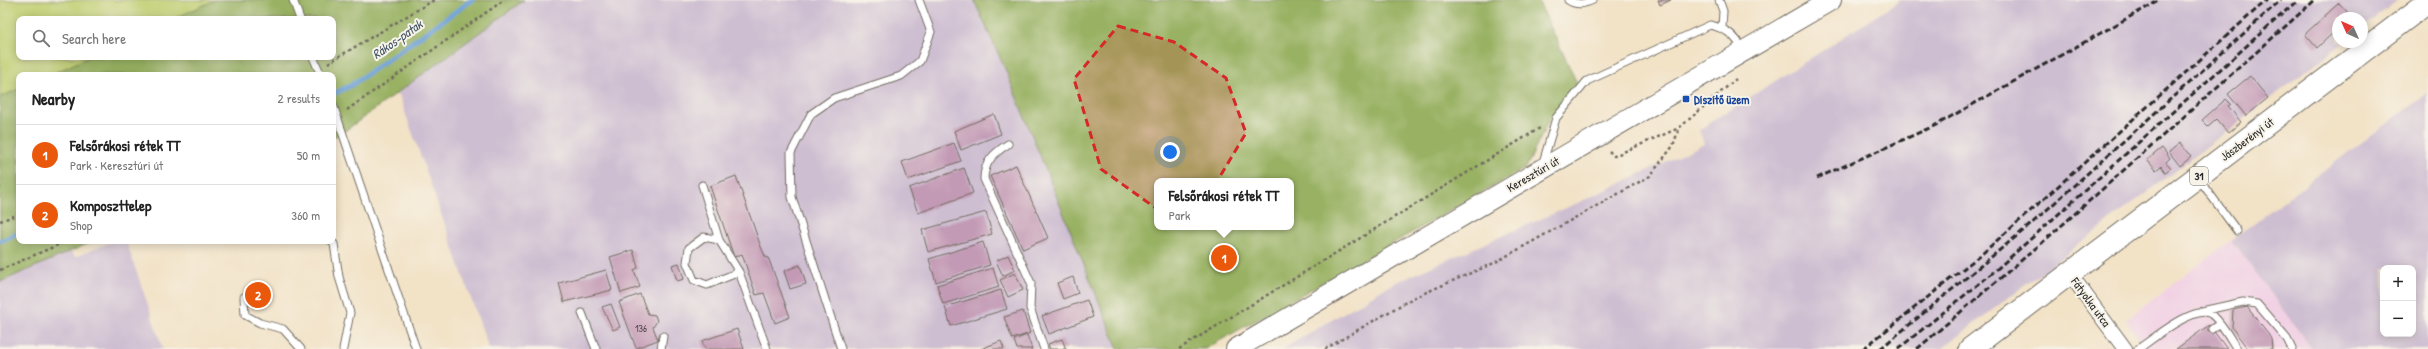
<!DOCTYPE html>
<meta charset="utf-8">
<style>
body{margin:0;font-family:"Patrick Hand",sans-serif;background:#f6f6f6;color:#222}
.controls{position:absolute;right:12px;bottom:12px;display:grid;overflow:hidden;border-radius:8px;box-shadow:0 2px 10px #0003}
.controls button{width:36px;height:36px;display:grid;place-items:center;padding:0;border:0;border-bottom:1px solid #e0e0e0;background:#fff;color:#222;font:20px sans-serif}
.compass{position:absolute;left:2332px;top:12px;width:36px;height:36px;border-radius:50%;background:#fff;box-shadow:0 2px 10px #0003;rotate:315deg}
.you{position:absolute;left:1170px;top:152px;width:14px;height:14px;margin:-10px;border:3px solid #fff;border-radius:50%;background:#1a73e8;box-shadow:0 0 0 6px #1a73e833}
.badge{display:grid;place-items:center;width:26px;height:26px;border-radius:50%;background:#ea580c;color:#fff;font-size:13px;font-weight:700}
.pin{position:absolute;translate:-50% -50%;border:2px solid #fff;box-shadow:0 1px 4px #0006}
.popup{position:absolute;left:1154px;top:178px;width:140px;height:52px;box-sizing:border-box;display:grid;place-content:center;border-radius:8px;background:#fff;filter:drop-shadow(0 1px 3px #0005);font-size:13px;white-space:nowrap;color:#767676}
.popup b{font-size:15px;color:#222}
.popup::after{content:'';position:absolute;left:50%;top:100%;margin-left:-8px;border:8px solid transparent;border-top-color:#fff}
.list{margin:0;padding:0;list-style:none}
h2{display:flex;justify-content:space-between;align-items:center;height:52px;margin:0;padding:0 16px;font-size:17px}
h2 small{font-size:13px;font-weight:400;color:#767676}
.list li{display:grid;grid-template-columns:26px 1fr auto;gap:12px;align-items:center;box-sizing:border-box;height:60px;padding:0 16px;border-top:1px solid #e0e0e0}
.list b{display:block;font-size:15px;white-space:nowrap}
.list p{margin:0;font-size:13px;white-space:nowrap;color:#767676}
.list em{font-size:13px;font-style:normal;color:#767676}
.icon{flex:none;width:22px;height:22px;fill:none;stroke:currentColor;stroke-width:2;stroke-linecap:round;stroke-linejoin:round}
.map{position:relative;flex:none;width:2428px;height:349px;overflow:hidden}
.search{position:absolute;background:#fff;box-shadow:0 2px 10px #0003;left:16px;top:16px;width:320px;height:44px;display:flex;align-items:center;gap:10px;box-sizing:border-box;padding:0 14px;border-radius:8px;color:#767676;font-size:15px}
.panel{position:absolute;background:#fff;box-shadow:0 2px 10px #0003;left:16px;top:72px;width:320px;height:172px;border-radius:8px}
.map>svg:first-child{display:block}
.built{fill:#f1d0e4}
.industrial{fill:#cebed1;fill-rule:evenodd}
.green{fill:#c0ce70;stroke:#767c4e;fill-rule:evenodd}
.forest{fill:#98b162;stroke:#626e46;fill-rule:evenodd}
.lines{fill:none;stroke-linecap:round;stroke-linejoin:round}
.stream{stroke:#6ba0d8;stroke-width:5}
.building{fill:#c39ab5}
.service-casing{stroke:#716b61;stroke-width:9}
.minor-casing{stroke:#716b61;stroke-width:16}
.secondary-casing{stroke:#716b61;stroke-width:22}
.primary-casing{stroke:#716b61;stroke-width:24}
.path{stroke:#716b61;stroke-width:2.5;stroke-dasharray:3 3;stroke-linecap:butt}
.service{stroke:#fff;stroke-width:7}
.minor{stroke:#fff;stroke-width:14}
.secondary{stroke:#fff;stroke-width:20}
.primary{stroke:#fff;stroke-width:22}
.rail{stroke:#2b2b2b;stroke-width:3;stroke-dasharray:6 3;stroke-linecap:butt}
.marked{fill:#d62828;fill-opacity:0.2;stroke:#d62828;stroke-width:3;stroke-dasharray:8 5;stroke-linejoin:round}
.transit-dot{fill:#1a4fb4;stroke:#f7f3e8;stroke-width:1.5}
.labels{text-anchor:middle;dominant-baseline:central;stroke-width:4;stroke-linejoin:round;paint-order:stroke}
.number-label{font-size:10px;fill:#51474e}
.shield{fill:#f7f3e8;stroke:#686764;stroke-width:1}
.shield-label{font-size:11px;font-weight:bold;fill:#2b2b2b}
.transit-label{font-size:12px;font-weight:bold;fill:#164399;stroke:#f7f3e8;text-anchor:start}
.street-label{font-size:12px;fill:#2b2b2b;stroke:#f7f3e8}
.water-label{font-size:13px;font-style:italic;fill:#415468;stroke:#f7f3e8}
</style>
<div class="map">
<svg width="2428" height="349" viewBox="0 0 2428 349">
<rect width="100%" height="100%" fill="#f7f3e8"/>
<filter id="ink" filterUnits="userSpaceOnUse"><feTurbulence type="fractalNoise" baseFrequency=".025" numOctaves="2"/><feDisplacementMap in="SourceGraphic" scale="8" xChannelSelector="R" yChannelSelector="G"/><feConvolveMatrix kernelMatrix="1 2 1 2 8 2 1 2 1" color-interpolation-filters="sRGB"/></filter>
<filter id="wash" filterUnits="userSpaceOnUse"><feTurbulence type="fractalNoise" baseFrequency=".012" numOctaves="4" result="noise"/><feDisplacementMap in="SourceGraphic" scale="16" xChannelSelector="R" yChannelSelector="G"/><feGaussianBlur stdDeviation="0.9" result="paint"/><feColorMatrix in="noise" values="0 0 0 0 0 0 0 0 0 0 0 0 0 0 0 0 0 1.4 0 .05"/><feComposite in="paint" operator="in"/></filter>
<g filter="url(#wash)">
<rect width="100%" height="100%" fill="#f2e2c6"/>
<path class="built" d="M2231,240L2312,349H2146L2126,320Z"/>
<path class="industrial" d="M524,0H974L1006,71L1118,348L489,349L398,92Z
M1901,0H2398L2362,28V18H2338V42H2344L1941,349H1283L1392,284L1582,201L1704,144L1699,130Z
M2428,93V349H2312L2231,240ZM2383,268H2413V334H2383Z
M113,241H126L163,349H0V282L70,251L75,257Z"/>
<path class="green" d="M0,0H524L342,133L333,137V75H19V241H94L0,282ZM19,19H333V57H19Z"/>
<path class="forest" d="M215,0H524L342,133L333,137V75H50L89,57H333V19H173Z
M974,0H1538L1577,83L1550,118L1526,168L1205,349H1118L1006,71ZM1157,181H1291V227H1157Z
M19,89V241H94L0,282V97Z"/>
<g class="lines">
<path class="stream" d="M333,94L350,86L472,0
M0,241L19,233"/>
</g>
<g id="blocks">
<path class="building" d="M1658,0H1671L1660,5Z
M2339,3L2351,16L2349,18H2338V28L2317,48L2305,34Z
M2250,76L2268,98L2246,116L2228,94Z
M2226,99L2231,104L2228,106L2241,122L2228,133L2216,119L2208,126L2202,120Z
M994,114L1001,134L961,150L954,131Z
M954,143L961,161L908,180L902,162Z
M2180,143L2191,157L2180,166L2169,152Z
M2162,148L2170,158L2166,162L2171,168L2166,173L2161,166L2156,170L2147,160Z
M1016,165L1048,238L1023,249L990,176Z
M964,168L973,193L918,213L909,188Z
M736,176L761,247L766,258L768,257L790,317L775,323L764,293L756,295L742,254L734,257L710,186Z
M986,212L992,234L928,252L922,230Z
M983,242L990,265L936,282L929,259Z
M633,250L638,268L634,270L640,287L621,293L610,257Z
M1008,255L1015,270L1003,276L996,261Z
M679,263L684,279L677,281L672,265Z
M800,265L806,284L790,289L784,271Z
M993,268L999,287L943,304L937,285Z
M606,270L612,290L564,302L559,283Z
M1015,273L1023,290L1008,297L1000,280Z
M1073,277L1078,293L1063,299L1057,283Z
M1001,290L1007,309L951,326L945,307Z
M640,294L648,314L655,315L657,321L653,327L658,340L636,348L619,302Z
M1087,300L1093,317L1049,334L1042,316Z
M611,304L620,327L613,330L602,307Z
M2247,307L2271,338L2272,349H2248L2232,328L2233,310Z
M1023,311L1030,333L1012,339L1004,317Z
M2209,325L2227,349H2176Z
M737,329L744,349H705L702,341Z
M1027,335L1032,349H1017L1014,340Z
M1062,339L1066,349H1050L1048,344Z
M1001,341L1004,349H981Z"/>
</g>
</g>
<g filter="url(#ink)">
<use href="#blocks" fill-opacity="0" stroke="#716b61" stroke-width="1"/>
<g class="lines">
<defs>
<path id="service" d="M293,0L300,19
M1568,0C1577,6 1584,4 1593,0
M1719,0L1723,11L1722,28
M313,57L321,75
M333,105L416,349
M1008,144C994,153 984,162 984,179L1031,283L1030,308L1044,349
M1542,166L1556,118L1587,81L1710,25C1728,29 1735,36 1744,51
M2199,179L2237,231
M702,185L719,240L739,272L767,349
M719,240L704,237L689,248L687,263L694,280L707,285L739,272
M331,241L334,244L339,277L350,313L343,349
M244,297L245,315L260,323L283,329L301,349
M2202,311L2243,302L2257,304L2287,339L2292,349
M582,313L596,349
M2212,329L2219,324
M661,349L663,336
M841,349L792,197L791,153L811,114L834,98L901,76L920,61L931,32L919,0
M2138,349C2153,339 2195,304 2211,314C2222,322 2230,339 2237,349"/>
<path id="minor" d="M2070,274L2125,349"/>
<path id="secondary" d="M1236,349C1434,232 1633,116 1831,0"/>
<path id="primary" d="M1970,349L2428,2"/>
</defs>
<use href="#service" class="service-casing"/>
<use href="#minor" class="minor-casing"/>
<use href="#secondary" class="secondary-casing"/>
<use href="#primary" class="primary-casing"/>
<path class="path" d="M328,63L434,0
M347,110L504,0
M1609,151L1614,156L1679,128
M0,221L19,214
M0,270L67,241
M1179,349L1540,128
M1325,349L1413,298L1494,263L1650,176L1673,146L1679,128L1736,79"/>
<use href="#service" class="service"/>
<use href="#minor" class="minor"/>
<use href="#secondary" class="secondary"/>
<use href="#primary" class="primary"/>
<path class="rail" d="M1817,178L1934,126L2160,0
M1863,349L1983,253L2267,0
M1880,349L2030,225L2281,0
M1898,349L1996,270L2298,0
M1917,349L2043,242L2315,0"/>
</g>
</g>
<path class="marked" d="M1118,26L1174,42L1226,78L1246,133L1216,183L1157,209L1101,169L1074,79Z"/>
<rect class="transit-dot" x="1682" y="95" width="8" height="8" rx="2"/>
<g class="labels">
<g class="number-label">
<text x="641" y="328">136</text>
</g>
<rect class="shield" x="2190" y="167" width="18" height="18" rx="3"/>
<g class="shield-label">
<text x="2199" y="176">31</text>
</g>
<g class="transit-label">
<text x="1694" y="99">Díszítő üzem</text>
</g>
<g class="street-label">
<text transform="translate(2247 139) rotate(-37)">Jászberényi út</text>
<text transform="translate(1533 174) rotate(-30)">Keresztúri út</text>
<text transform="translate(2091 302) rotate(54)">Fátyolka utca</text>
</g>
<g class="water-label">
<text transform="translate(397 39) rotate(-35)">Rákos-patak</text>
</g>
</g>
</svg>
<div class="controls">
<button>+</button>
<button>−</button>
</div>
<svg class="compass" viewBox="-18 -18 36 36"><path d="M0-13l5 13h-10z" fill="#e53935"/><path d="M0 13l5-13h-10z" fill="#767676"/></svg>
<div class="you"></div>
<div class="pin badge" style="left:1224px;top:258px">1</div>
<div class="popup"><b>Felsőrákosi rétek TT</b>Park</div>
<div class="pin badge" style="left:258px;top:295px">2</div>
<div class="search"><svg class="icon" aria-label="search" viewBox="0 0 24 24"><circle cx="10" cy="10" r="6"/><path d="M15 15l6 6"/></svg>Search here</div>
<section class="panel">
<h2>Nearby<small>2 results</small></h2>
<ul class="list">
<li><span class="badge">1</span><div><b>Felsőrákosi rétek TT</b><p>Park · Keresztúri út</p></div><em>50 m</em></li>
<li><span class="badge">2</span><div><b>Komposzttelep</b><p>Shop</p></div><em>360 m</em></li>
</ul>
</section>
</div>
